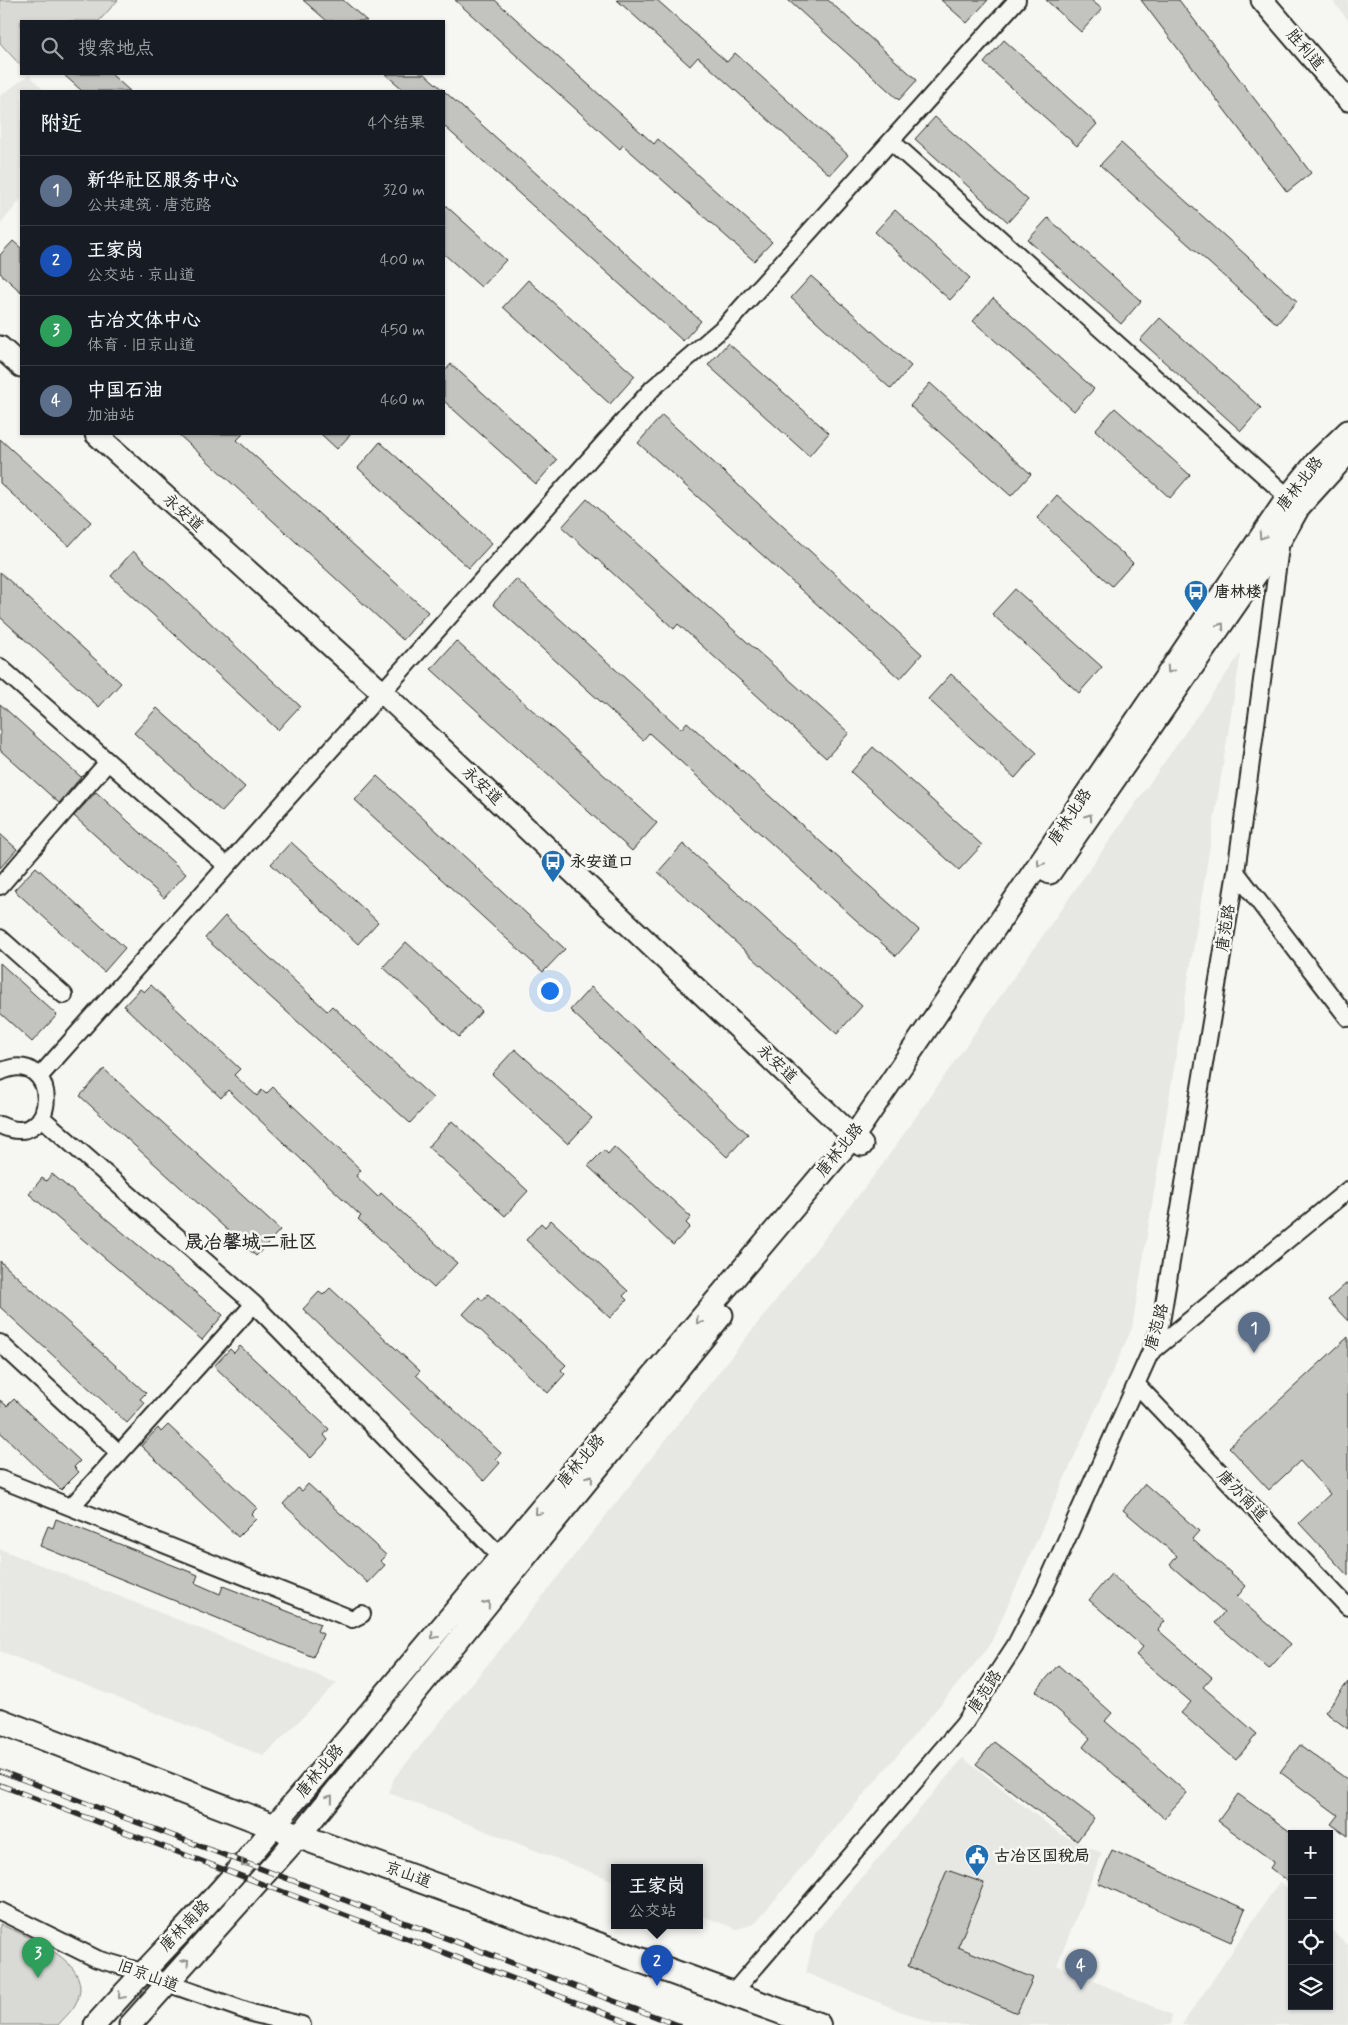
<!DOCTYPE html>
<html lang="zh">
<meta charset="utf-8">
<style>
body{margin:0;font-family:Mynerve,"LXGW WenKai TC",sans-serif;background:#242831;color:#f1f3f6}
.controls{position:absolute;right:15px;bottom:15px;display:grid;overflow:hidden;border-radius:0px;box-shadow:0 1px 4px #0004}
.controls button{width:45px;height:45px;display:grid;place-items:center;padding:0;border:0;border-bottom:1px solid #363941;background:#171b24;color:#f1f3f6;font:25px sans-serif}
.you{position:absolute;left:549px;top:990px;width:18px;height:18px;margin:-12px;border:4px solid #fff;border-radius:50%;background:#1a73e8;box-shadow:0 0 0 8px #1a73e833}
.badge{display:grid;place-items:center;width:32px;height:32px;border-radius:50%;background:#1a73e8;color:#fff;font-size:16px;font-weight:700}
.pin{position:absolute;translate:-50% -41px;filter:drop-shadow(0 1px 2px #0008)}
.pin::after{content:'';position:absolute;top:26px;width:18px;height:15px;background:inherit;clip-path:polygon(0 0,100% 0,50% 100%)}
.popup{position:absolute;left:611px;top:1864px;width:92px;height:65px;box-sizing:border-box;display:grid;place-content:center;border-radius:0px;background:#171b24;filter:drop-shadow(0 1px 4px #0005);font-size:16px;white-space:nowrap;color:#9ea1a6}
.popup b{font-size:19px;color:#f1f3f6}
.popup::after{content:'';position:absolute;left:50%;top:100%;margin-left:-10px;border:10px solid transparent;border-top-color:#171b24}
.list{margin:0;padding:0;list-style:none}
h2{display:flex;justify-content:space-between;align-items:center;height:65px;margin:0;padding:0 20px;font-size:21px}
h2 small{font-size:16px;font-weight:400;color:#9ea1a6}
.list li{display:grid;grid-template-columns:32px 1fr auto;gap:15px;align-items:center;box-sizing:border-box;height:70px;padding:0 20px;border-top:1px solid #363941}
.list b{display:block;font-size:19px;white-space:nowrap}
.list p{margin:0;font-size:16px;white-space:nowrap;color:#9ea1a6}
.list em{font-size:16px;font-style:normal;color:#9ea1a6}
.icon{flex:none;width:28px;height:28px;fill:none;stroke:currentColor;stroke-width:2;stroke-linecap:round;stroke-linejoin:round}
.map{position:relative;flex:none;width:1348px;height:2025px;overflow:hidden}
.search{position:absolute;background:#171b24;box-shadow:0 1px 4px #0004;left:20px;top:20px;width:425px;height:55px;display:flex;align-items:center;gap:12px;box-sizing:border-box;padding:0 18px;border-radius:0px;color:#9ea1a6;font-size:19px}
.panel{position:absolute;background:#171b24;box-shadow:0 1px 4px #0004;left:20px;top:90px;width:425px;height:345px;border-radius:0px}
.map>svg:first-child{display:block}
.built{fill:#e7e7e3}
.green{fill:#d9d9d5;stroke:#828280}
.building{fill:#c3c3c0;stroke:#2b2b2b}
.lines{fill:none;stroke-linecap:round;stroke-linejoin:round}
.minor-casing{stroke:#2b2b2b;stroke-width:20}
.major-casing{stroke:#2b2b2b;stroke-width:25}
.highway-casing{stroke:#2b2b2b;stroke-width:28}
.minor{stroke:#f6f6f2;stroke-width:16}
.major{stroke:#f6f6f2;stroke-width:21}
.highway{stroke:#f6f6f2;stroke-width:24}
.rail-casing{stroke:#2b2b2b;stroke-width:5.5}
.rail{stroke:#f6f6f2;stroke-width:4;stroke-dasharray:11;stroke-linecap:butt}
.oneway{stroke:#90908e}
.labels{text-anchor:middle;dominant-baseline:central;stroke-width:5;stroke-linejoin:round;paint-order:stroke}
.street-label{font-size:16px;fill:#2b2b2b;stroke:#f6f6f2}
.poi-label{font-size:16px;font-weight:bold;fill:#2b2b2b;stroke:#f6f6f2;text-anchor:start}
.quarter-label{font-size:19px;font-weight:bold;fill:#2b2b2b;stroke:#f6f6f2}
</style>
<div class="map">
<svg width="1348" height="2025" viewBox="0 0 1348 2025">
<rect width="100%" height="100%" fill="#f6f6f2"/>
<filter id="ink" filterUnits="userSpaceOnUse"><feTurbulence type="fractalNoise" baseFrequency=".02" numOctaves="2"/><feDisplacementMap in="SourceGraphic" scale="10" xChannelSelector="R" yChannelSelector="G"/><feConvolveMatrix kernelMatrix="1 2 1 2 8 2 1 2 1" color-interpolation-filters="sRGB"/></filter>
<g filter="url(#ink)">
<path class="built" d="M1332,0H1348V20Z
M29,75L44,91H21V199L0,225V96Z
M1241,653L1132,1328L989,1647L754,1924L737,1929L700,1915V1867H614V1881L389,1793L394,1778L503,1646L880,1168Z
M0,1549L337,1683L264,1756L0,1651Z
M963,1758L1060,1834L1102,1853L1057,1965L1172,2015L1170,2025H935L806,1973L815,1933Z
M1280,1881L1292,1893V2006H1329V1928L1348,1945V2025H1182Z"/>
<path class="green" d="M0,0H118L99,21H21V66L0,43Z
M0,1924C28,1938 103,1964 73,2008C69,2014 63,2019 58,2025H0Z"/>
<path class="building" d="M303,0H343L367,21H327Z
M455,0H495L654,144L658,139L772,242L754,261L623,145L620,149Z
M617,0H657L727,62L735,53L848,155L830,175L698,57L690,66Z
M788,0H828L917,80L899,100Z
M941,0H988L967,23Z
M1046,0H1091L1102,9L1081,32Z
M1141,0H1179L1311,173L1287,192Z
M1004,40L1097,124L1077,146L984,63Z
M63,74H111L130,91H82Z
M385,74H425L701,321L683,341L444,126V91H405Z
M935,117L1028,200L1008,222L915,139Z
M1121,143L1297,301L1277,324L1100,165Z
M444,204L506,260L481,287L444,254Z
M895,210L970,278L950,300L875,232Z
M1048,218L1141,301L1121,324L1028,240Z
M13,241L21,248V292L0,273V255Z
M811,276L911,366L891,389L791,298Z
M528,280L635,376L610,404L503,307Z
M993,298L1094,389L1074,411L973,321Z
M1160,318L1261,408L1241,431L1140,340Z
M728,343L829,433L809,456L708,365Z
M451,364L557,460L536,484L444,401V372Z
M930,383L1031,474L1011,496L910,406Z
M1115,408L1190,475L1170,498L1095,430Z
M662,415L922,654L900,679L638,443Z
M178,434H243L237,440L428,612L403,640Z
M321,434H351L337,449Z
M0,439L91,522L69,546L0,483Z
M380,442L492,543L469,568L358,468Z
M1057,495L1133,563L1112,586L1037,518Z
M587,499L849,733L826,758L678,624L674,629L562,527Z
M133,551L300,706L278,730L111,576Z
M0,572L121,683L99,707L0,617Z
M516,579L681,729L687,722L919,930L896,956L649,733L643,740L493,604Z
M1015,589L1102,667L1079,693L992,614Z
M456,641L657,823L632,851L431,669Z
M951,674L1037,753L1015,778L928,699Z
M0,704L81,777L59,803L0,750Z
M157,708L245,787L222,812L134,733Z
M873,747L982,845L959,870L851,772Z
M377,776L565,949L543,972L355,800Z
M96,792L186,874L164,898L74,816Z
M0,834L17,849L0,868Z
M291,842L378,922L358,944L271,864Z
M683,844L862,1006L837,1034L658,872Z
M36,867L125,948L104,972L14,890Z
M225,916L327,1011L332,1006L433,1098L410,1123L205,938Z
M406,942L482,1011L459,1037L383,967Z
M0,963L57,1015L32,1042L0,1013Z
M151,985L240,1069L234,1075L257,1096L262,1090L266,1094L273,1087L361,1170L356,1176L378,1197L381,1193L457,1263L434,1288L358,1219L361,1216L228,1090L221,1098L124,1006L140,989L144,992Z
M591,987L748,1134L727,1157L570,1010Z
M515,1049L592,1118L568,1144L492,1074Z
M104,1069L280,1230L256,1256L80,1096Z
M452,1121L528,1191L505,1216L428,1147Z
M614,1147L691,1217L686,1223L690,1227L673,1245L588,1166L604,1150L608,1154Z
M52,1174L223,1315L202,1340L29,1194L42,1178L46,1181Z
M551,1220L628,1291L623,1296L627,1300L610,1318L526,1240L541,1223L545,1227Z
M0,1261L146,1393L140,1399L145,1403L127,1423L0,1307Z
M1348,1282V1321L1328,1300Z
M330,1288L420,1371L416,1375L501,1453L496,1459L500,1463L484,1481L303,1309L319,1292L323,1295Z
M488,1294L566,1365L561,1370L565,1374L548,1393L463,1314L479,1297L482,1301Z
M1348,1337V1576L1299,1523L1330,1494L1300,1461L1269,1490L1229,1447Z
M240,1346L329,1429L324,1435L328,1440L311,1458L214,1366L230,1349L234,1353Z
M14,1399L80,1461L74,1467L79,1472L61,1490L0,1432V1400L7,1406Z
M168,1425L257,1508L251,1514L256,1519L238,1537L141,1446L158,1428L161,1432Z
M308,1484L386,1555L380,1561L385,1565L368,1583L283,1504L298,1488L302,1491Z
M1145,1484L1199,1531L1192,1539L1246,1586L1237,1597L1291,1644L1269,1669L1215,1623L1224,1612L1170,1565L1177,1556L1123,1510Z
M56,1519L198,1575L195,1583L220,1594L223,1586L320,1624L317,1631L323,1634L313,1657L40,1546L48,1526L53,1528Z
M1111,1574L1165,1621L1158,1630L1212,1677L1203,1687L1257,1734L1236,1760L1181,1713L1191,1702L1136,1655L1143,1647L1089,1600Z
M1058,1665L1112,1713L1105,1721L1187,1793L1164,1818L1083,1747L1090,1738L1036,1691Z
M1348,1682V1729L1325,1712Z
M994,1742L1094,1818L1077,1841L976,1764Z
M1300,1745L1348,1780V1836L1331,1824L1338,1815L1280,1772Z
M1238,1794L1292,1833V1884L1270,1868L1274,1862L1218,1821Z
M1112,1850L1245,1909L1231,1942L1098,1883Z
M947,1870L984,1883L958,1947L1033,1978L1017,2013L908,1966Z"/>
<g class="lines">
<defs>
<path id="minor" d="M891,141L1297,505
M0,667L227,866
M1236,872L1348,1018
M0,886L108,762
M0,938L64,995
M0,1072C61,1044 61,1154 0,1125
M39,1077L653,388L725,326L1017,0
M41,1117L254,1304L509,1565
M0,1343L119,1453
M1150,1353L1348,1190
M1137,1385L1348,1607
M0,1479L352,1619L362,1614
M71,1507L254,1304
M0,1911L97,1959L142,1972L167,1983L255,2014L302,2025
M732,1994L964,1724L1015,1646L1044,1590L1150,1353L1161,1322L1236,872L1281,540"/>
<path id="major" d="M1262,0L1348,100
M0,347L21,366
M96,434L382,692L862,1145
M1050,873L1281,539L1299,507L1348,453
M95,2025C154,1958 220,1896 274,1826L854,1136L1287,498L1316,462L1348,431
M130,2025L299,1836L722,1315"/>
<path id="highway" d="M0,1721L299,1836L818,2025"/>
</defs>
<use href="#minor" class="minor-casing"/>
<use href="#major" class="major-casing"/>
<use href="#highway" class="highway-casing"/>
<use href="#minor" class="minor"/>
<use href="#major" class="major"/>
<use href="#highway" class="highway"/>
<defs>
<path id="rail" d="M0,1771L678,2025
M0,1785L636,2025"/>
</defs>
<use href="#rail" class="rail-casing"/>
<use href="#rail" class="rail"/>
</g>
<defs><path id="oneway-chevron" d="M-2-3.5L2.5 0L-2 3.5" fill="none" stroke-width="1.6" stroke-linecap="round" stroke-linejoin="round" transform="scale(1.25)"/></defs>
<g class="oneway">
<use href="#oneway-chevron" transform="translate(1262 536) rotate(124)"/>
<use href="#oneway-chevron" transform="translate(1221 626) rotate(-55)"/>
<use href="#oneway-chevron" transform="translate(1170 670) rotate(124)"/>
<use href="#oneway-chevron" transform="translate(1089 817) rotate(-55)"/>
<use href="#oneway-chevron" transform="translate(1040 863) rotate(124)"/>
<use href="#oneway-chevron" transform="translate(699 1321) rotate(130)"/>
<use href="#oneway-chevron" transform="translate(590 1478) rotate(-51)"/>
<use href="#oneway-chevron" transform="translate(538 1512) rotate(130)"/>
<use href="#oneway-chevron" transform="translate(487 1604) rotate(-51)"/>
<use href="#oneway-chevron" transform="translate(434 1636) rotate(130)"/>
<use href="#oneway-chevron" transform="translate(330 1798) rotate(-51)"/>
<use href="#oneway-chevron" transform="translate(244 1864) rotate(131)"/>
<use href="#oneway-chevron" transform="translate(186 1962) rotate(-48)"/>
<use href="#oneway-chevron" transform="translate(121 1996) rotate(131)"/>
</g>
</g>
<defs>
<symbol id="bus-pin" viewBox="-11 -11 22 30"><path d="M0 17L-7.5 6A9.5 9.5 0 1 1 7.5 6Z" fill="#1f6fb2" stroke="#f6f6f2"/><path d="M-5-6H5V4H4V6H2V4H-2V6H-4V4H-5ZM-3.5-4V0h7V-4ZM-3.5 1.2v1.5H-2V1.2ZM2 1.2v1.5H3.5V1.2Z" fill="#fff"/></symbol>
<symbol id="civic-pin" viewBox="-11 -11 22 30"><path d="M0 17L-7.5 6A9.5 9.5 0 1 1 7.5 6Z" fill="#1f6fb2" stroke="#f6f6f2"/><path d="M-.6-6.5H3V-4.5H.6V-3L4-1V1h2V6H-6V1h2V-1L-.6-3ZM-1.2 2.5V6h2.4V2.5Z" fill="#fff"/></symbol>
</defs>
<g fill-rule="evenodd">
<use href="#bus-pin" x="1182" y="578" width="28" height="38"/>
<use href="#bus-pin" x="539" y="848" width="28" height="38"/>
<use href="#civic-pin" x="963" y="1842" width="28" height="38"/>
</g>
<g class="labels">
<g class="street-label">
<text transform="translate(1305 50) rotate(49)">胜利道</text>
<text transform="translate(1300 484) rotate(-52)">唐林北路</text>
<text transform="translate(183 513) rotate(42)">永安道</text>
<text transform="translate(482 786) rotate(43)">永安道</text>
<text transform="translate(1070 817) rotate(-56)">唐林北路</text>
<text transform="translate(1226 928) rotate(-81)">唐范路</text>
<text transform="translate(777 1064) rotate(43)">永安道</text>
<text transform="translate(840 1150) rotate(-51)">唐林北路</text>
<text transform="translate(1157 1327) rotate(-74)">唐范路</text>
<text transform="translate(581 1461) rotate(-50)">唐林北路</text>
<text transform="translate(1242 1496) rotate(46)">唐办南道</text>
<text transform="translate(985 1692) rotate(-57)">唐范路</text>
<text transform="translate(320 1771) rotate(-50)">唐林北路</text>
<text transform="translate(408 1875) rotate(20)">京山道</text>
<text transform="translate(185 1926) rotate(-46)">唐林南路</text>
<text transform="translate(148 1976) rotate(20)">旧京山道</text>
</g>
<g class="poi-label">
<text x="1214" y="592">唐林楼</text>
<text x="570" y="862">永安道口</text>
<text x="994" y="1856">古冶区国税局</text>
</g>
<g class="quarter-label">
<text x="251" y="1242">晟冶馨城二社区</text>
</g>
</g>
</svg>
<div class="controls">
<button>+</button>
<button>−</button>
<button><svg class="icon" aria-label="locate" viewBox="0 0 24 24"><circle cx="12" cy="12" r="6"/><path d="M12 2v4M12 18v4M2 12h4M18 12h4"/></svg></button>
<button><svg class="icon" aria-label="layers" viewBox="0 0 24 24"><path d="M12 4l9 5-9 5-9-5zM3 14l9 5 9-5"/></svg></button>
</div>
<div class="you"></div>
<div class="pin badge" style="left:1254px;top:1353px;background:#5c6f8a">1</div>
<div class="pin badge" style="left:657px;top:1986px;background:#1a4fb4">2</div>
<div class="popup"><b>王家岗</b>公交站</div>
<div class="pin badge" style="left:38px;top:1978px;background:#2e9e5b">3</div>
<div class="pin badge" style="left:1081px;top:1990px;background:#5c6f8a">4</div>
<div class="search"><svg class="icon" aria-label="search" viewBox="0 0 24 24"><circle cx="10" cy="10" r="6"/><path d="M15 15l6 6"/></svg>搜索地点</div>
<section class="panel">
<h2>附近<small>4个结果</small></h2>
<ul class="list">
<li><span class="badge" style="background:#5c6f8a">1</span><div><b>新华社区服务中心</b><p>公共建筑 · 唐范路</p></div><em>320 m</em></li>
<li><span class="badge" style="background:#1a4fb4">2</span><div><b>王家岗</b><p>公交站 · 京山道</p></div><em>400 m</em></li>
<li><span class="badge" style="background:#2e9e5b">3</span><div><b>古冶文体中心</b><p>体育 · 旧京山道</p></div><em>450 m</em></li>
<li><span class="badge" style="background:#5c6f8a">4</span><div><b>中国石油</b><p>加油站</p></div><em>460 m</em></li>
</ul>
</section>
</div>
